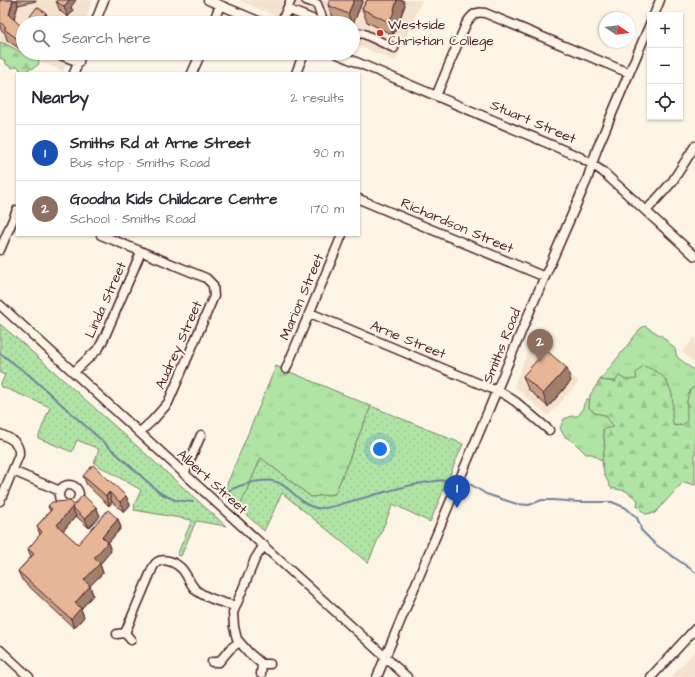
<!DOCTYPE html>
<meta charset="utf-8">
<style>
body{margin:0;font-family:"Architects Daughter",sans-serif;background:#f2f2f3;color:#2b2b33}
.controls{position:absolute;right:12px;top:12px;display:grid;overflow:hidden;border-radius:0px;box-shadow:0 1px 3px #0004}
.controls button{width:36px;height:36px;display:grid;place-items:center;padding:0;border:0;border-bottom:1px solid #e1e1e2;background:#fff;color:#2b2b33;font:20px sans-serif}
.compass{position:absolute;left:599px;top:12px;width:36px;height:36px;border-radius:50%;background:#fff;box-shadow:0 1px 3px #0004;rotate:103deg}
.you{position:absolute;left:380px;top:449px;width:14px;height:14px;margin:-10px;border:3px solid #fff;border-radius:50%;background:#1a73e8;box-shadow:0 0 0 6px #1a73e833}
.badge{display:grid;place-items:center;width:26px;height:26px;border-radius:50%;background:#ea580c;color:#fff;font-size:13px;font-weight:700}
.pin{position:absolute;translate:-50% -33px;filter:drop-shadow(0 1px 2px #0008)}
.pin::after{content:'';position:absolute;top:21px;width:14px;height:12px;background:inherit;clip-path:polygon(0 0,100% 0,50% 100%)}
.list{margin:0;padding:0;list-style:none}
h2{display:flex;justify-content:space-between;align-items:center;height:52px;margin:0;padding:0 16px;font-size:17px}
h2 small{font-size:13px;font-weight:400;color:#7c7c81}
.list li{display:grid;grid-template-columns:26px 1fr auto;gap:12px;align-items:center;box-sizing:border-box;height:56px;padding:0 16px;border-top:1px solid #e1e1e2}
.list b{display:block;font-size:15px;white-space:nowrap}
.list p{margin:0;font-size:13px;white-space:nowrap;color:#7c7c81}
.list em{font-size:13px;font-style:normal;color:#7c7c81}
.icon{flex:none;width:22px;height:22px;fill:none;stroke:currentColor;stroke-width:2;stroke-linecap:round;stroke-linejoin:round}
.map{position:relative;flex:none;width:695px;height:677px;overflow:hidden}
.search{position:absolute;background:#fff;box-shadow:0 1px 3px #0004;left:16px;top:16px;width:344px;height:44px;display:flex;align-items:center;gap:10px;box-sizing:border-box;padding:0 14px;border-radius:22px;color:#7c7c81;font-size:15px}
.panel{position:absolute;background:#fff;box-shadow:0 1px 3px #0004;left:16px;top:72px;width:344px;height:164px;border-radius:0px}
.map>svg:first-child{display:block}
.built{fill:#f5e2ce}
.grass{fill:url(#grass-tufts);stroke:#7c8268}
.forest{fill:url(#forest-firs);stroke:#7c8268}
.park{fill:url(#park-dots);stroke:#7c8268}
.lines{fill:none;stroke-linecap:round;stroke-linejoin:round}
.stream{stroke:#72819e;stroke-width:2}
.minor-casing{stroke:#4a1f2b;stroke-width:11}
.minor{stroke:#fcf5e5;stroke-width:8}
.wall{fill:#c69d82;stroke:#4a1f2b}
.shaded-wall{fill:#a17f6a;stroke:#4a1f2b}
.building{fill:#e6b697;stroke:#4a1f2b}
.poi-dot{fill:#c8321e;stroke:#fcf5e5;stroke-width:1.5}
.labels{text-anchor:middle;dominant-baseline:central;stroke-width:4;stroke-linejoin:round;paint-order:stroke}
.poi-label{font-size:14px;fill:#4a1f2b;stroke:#fcf5e5;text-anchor:start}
.street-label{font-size:14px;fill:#4a1f2b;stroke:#fcf5e5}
</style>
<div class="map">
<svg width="695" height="677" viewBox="0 0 695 677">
<defs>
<pattern id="grass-tufts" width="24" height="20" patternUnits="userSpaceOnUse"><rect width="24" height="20" fill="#afe4a5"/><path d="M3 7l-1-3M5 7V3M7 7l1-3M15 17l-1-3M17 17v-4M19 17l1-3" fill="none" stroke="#98c38e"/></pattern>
<pattern id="forest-firs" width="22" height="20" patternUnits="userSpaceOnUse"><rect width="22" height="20" fill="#afe4a5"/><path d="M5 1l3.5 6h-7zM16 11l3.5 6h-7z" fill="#98c38e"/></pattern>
<pattern id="park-dots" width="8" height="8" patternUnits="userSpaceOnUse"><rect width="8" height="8" fill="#afe4a5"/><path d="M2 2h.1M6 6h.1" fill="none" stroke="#98c38e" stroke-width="1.8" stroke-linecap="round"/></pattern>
</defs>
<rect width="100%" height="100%" fill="#fcf5e5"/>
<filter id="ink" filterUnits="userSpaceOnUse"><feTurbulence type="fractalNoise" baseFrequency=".025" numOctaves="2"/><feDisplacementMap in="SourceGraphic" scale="8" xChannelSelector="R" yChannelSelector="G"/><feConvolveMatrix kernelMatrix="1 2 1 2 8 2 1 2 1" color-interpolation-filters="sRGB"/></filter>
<g filter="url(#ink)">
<path class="built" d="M0,0H93L84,23H23V53H71L63,71L0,45Z
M238,0H422L396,61L353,44V23H291Z
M695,337V363L682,352Z
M532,341L579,382L548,416L514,386Z
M695,651V677H671Z"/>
<path class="grass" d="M645,326L663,337L675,349L677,357L695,371V388L692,389L687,402L688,420L683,425L674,426L671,418L672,395L665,379C644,379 621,383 600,380L641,328Z
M276,366L371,406L335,494L311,497L261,458L239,508L223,494Z
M587,399H590L589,408L595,413L605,415L615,428L603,430L605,446L602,461L592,454H586L574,442L564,436L560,428L564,419L572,416H578C584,410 582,405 587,399Z"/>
<path class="forest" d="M0,42C9,44 15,50 23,53C29,55 33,54 38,58L39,64L34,68L28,69L26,73H19L20,69L17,66L13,68L7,65L3,59L0,58Z
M643,366C658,370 668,378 672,395C674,405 670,415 674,426L683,425L687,420C687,409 685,397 692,388H695V485L683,482L655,513L645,514L637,506L638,500L626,491L611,488L604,474L602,461L605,446L603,429L614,427L605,415L595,413L589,408L590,395L600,380L615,382L619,376L626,380L637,379L636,373Z"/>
<path class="park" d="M0,324L30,350L226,526L196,521L181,556L177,555L192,520L134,510L135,507L134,506L141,490L94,463L99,449L77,440L72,452L38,438L50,407L0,386L5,375L0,373Z
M371,406L463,444L430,522L393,504L368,563L282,493L264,531L239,508L261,458L311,497L335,494Z"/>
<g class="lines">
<path class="stream" d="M0,353L29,375L160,493L175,500L193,502
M470,484L486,494L517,504L529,505L542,500H553L579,502H612L626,508L637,518L640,525L641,530L655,544L695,572
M226,492C240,485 266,475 281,484C294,491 305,510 322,508C332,508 342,503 352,501C383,493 414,482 446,480"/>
<defs>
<path id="minor" d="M208,0L263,23
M306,0L317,4L324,23
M287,9L322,23
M654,15L660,0
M95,23L104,0
M213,23L220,5
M281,23L291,0
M353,36L362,33L394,48
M55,53L79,62
M335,53L580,157L602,171L695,256
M74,73L82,53
M192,73L201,53
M296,73L304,53
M436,96L466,24C471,16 475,11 485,13L629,73
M359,199L545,277
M646,211L672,182L695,146
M101,235L206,278L213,285L214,296L168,403L153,420L140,432
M0,250L17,210
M0,305L407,677
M310,313L504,394L516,402L549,430
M286,369L342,235
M74,372L99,348L105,336L141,252
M0,434C10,438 20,442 19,455L0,501
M13,471L60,491
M184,474L201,435
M59 495a10 10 0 1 1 20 0a10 10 0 1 1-20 0Z
M125,633L131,640
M117,634L125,633L153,567C159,555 174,561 182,569C188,576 190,585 197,591C208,599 223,603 235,606
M0,650L29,677
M212,662H219L230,649L239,642
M262,664L249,653L237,639L234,627L233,613L255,559L264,545
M261,674L262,664H270
M377,677L532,306L587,180L597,149L650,24
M651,677L695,629"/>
</defs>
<use href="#minor" class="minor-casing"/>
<use href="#minor" class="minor"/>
</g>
<path class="wall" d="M0,0H36V1L18,5L14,20L23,51L7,40L5,33L0,29Z
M363,0L353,24V23H346L333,17L328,5Z
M367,0H403L405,5L399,21V23L393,35L367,22L362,9Z
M56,1L71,7L73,11L68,17L60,11Z
M46,13L48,20L46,23H30L28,19Z
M523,376L571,381L548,407L528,389Z
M83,476L126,496L130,505L124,512L112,502L109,506L87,485Z
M74,505L96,507L100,516L89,528L76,516L63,531L78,544L118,519L121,528L108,543L111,551L100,564L103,573L90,586L93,595L81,609L84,617L74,628L22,580L18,571L31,557L28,549L40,535L37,526L50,511L48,506Z"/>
<path class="shaded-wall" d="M13,0H17L18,5L12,25L9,15Z
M67,0H76L71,7L73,11L68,17L64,7Z
M354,0H363L353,24V23H351L348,14Z
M397,0H403L405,5L399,21V23L393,35L389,22Z
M46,13L48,20L46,23H40Z
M23,36V50L19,40Z
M567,368L571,381L548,407L543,394Z
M109,492L112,502L109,506L106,496Z
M126,496L130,505L124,512L120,502Z
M72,507L76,516L60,534L57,525Z
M96,507L100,516L89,528L85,519Z
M118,519L121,528L108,543L111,551L100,564L103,573L90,586L93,595L81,609L84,617L74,628L71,619L75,603L102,537Z"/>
<path class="building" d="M0,0H13L9,15L23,28V36L19,40L4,29L6,27L0,22Z
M57,0H69L64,7L56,1Z
M330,0H354L348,14L328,5Z
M367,0H397L394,10H395L389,22L362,9Z
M37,7L46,13L40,22L36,20L34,23L28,19Z
M546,350L567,368L543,394L523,376Z
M93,465L126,496L120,502L109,492L106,496L83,476Z
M83,495L96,507L85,519L72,507Z
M70,501L74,505L57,525L78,544L108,510L118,519L102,537L108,542L94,558L100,563L84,580L90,586L75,603L81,608L71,619L18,571L34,554L28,549L42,532L37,526L52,509L48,506L52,502Z"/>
</g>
<circle class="poi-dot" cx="380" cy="33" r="4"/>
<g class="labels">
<g class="poi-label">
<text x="388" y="25">Westside<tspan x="388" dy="16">Christian College</tspan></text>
</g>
<g class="street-label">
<text transform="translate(533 122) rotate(23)">Stuart Street</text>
<text transform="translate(457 226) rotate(23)">Richardson Street</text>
<text transform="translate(302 297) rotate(-67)">Marion Street</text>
<text transform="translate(106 300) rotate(-66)">Linda Street</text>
<text transform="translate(408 340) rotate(22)">Arne Street</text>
<text transform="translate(179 345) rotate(-66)">Audrey Street</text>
<text transform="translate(502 346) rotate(-68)">Smiths Road</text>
<text transform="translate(212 482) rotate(42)">Albert Street</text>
</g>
</g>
</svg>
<div class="controls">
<button>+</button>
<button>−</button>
<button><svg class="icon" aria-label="locate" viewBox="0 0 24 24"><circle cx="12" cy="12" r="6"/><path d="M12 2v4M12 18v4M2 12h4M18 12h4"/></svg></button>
</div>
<svg class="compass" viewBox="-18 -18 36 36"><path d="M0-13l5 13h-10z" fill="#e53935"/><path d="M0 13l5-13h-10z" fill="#7c7c81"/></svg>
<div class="you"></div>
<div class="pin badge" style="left:457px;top:508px;background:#1a4fb4">1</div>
<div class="pin badge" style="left:540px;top:362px;background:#8d6e63">2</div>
<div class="search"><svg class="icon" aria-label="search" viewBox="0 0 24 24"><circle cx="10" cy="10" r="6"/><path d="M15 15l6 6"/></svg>Search here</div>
<section class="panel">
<h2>Nearby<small>2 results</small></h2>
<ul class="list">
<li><span class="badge" style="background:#1a4fb4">1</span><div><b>Smiths Rd at Arne Street</b><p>Bus stop · Smiths Road</p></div><em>90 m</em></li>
<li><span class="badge" style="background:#8d6e63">2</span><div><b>Goodna Kids Childcare Centre</b><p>School · Smiths Road</p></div><em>170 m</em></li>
</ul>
</section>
</div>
